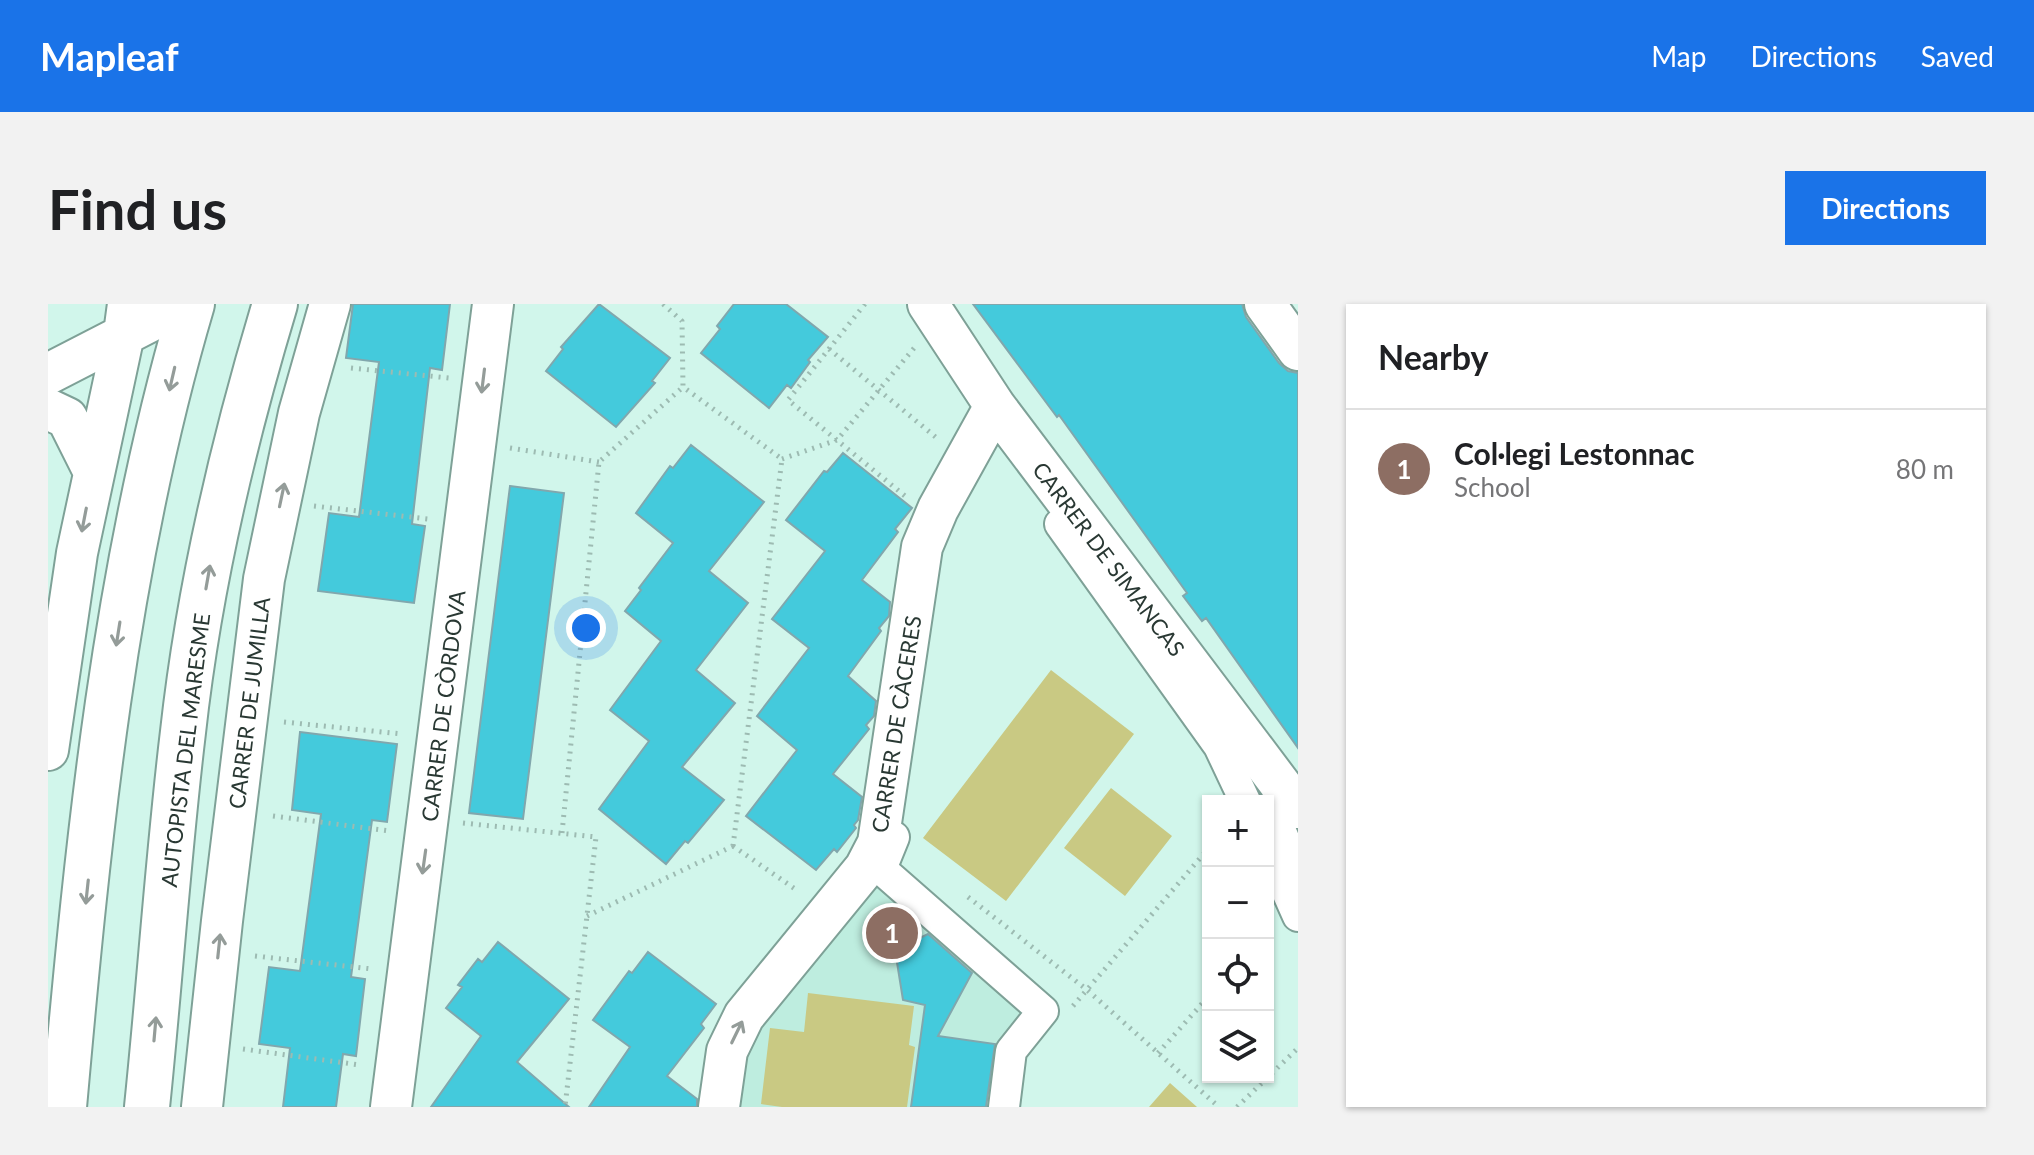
<!DOCTYPE html>
<meta charset="utf-8">
<style>
body{margin:0;font-family:Lato,sans-serif;background:#f2f2f2;color:#202124}
.controls{position:absolute;right:24px;bottom:24px;display:grid;overflow:hidden;border-radius:0px;box-shadow:0 2px 6px #0004}
.controls button{width:72px;height:72px;display:grid;place-items:center;padding:0;border:0;border-bottom:2px solid #e0e0e0;background:#fff;color:#202124;font:40px sans-serif}
.you{position:absolute;left:538px;top:324px;width:28px;height:28px;margin:-20px;border:6px solid #fff;border-radius:50%;background:#1a73e8;box-shadow:0 0 0 12px #1a73e833}
.badge{display:grid;place-items:center;width:52px;height:52px;border-radius:50%;background:#1a73e8;color:#fff;font-size:26px;font-weight:700}
.pin{position:absolute;translate:-50% -50%;border:4px solid #fff;box-shadow:0 2px 8px #0006}
.list{margin:0;padding:0;list-style:none}
h2{display:flex;justify-content:space-between;align-items:center;height:104px;margin:0;padding:0 32px;font-size:34px}
h2 small{font-size:26px;font-weight:400;color:#757577}
.list li{display:grid;grid-template-columns:52px 1fr auto;gap:24px;align-items:center;box-sizing:border-box;height:120px;padding:0 32px;border-top:2px solid #e0e0e0}
.list b{display:block;font-size:30px;white-space:nowrap}
.list p{margin:0;font-size:26px;white-space:nowrap;color:#757577}
.list em{font-size:26px;font-style:normal;color:#757577}
.icon{flex:none;width:44px;height:44px;fill:none;stroke:currentColor;stroke-width:2;stroke-linecap:round;stroke-linejoin:round}
.map{position:relative;flex:none;width:1250px;height:803px;overflow:hidden;border-radius:0px}
header{display:flex;align-items:center;gap:48px;box-sizing:border-box;height:112px;padding:0 40px;background:#1a73e8;color:#fff}
header strong{font-size:38px}
nav{display:flex;gap:44px;margin-inline-start:auto;font-size:28px}
.intro{display:flex;align-items:center;justify-content:space-between;box-sizing:border-box;height:192px;padding:0 48px}
h1{margin:0;font-size:56px}
.button{padding:20px 36px;border-radius:0px;background:#1a73e8;color:#fff;font-size:28px;font-weight:700}
main{display:flex;gap:48px;padding:0 48px}
aside{flex:1;background:#fff;border-radius:0px;box-shadow:0 2px 6px #0004}
.map>svg:first-child{display:block}
.built{fill:#beeddf}
.green{fill:#c9c983}
.building{fill:#44cadc;stroke:#81a7ad;stroke-width:2}
.lines{fill:none;stroke-linecap:round;stroke-linejoin:round}
.pedestrian-casing{stroke:#7ea197;stroke-width:34}
.minor-casing{stroke:#7ea197;stroke-width:44}
.motorway-casing{stroke:#7ea197;stroke-width:48}
.path{stroke:#9dbbb2;stroke-width:5;stroke-dasharray:2 6;stroke-linecap:butt}
.pedestrian{stroke:#fff;stroke-width:30}
.minor{stroke:#fff;stroke-width:40}
.motorway{stroke:#fff;stroke-width:44}
.oneway{stroke:#949c99}
.labels{text-anchor:middle;dominant-baseline:central;stroke-width:6;stroke-linejoin:round;paint-order:stroke}
.street-label{font-size:22px;fill:#293833;stroke:#fff}
</style>
<header>
<strong>Mapleaf</strong>
<nav><a>Map</a><a>Directions</a><a>Saved</a></nav>
</header>
<div class="intro"><h1>Find us</h1><a class="button">Directions</a></div>
<main>
<div class="map">
<svg width="1250" height="803" viewBox="0 0 1250 803">
<rect width="100%" height="100%" fill="#d1f6eb"/>
<path class="built" d="M833,566L994,707L956,803H688L693,768L703,733Z"/>
<path class="green" d="M1003,366L1086,430L958,597L875,534Z
M1063,484L1124,532L1077,592L1016,544Z
M760,689L866,702L861,741L867,743L859,803H734L713,800L722,724L756,728Z
M1122,779L1149,803H1101Z"/>
<path class="building" d="M305,0H402L394,66L382,64L364,220L377,222L366,299L270,287L281,209L311,213L331,58L298,54Z
M551,0L622,54L604,77L607,79L568,123L498,67L515,45L513,43Z
M686,0H738L780,33L760,56L762,58L743,84L739,81L721,104L653,49L672,25L669,22Z
M925,0H1194L1198,13L1231,59L1240,67L1250,69V444L1158,314L1154,317L1135,292L1139,289L1011,111L1009,113Z
M643,141L716,198L661,267L700,299L648,366L687,399L634,463L676,496L640,539L637,537L618,560L551,505L601,437L562,406L613,337L577,307L593,286L591,284L625,239L588,209L622,162L625,164Z
M795,149L864,204L847,225L850,228L814,276L842,298L841,312L831,324L833,327L800,372L828,397L826,412L818,421L821,425L785,470L814,493L810,516L806,521L808,524L789,548L786,545L768,566L698,512L749,446L709,412L761,344L724,315L777,247L738,216L776,167L779,168Z
M462,182L516,189L475,515L421,509Z
M252,428L349,440L339,518L324,516L303,673L317,675L308,752L295,750L288,803H235L242,744L211,740L221,663L252,667L273,510L244,506Z
M880,630L924,669L890,732L947,740L938,803H863L877,701L855,696L847,646Z
M450,638L521,695L469,758L521,803H383L433,732L398,704L414,683L410,681L430,655L434,658Z
M600,648L668,700L653,720L656,724L619,772L649,795V803H541L582,743L545,716L581,667L584,669Z"/>
<g class="lines">
<defs>
<path id="pedestrian" d="M1012,220L1171,442L1197,497
M846,533L833,565L995,707L963,747L956,803
M1228,563L1250,612"/>
<path id="minor" d="M880,0L947,102L1250,504
M1217,0L1250,46
M0,70L136,0
M0,105L19,114L46,168
M0,446L29,249L76,30L80,0
M1220,510L1250,580
M154,803L174,617L216,275L251,109L282,0
M343,803L445,0
M671,803L679,747L696,712L817,564L830,539L874,243L890,205L947,102"/>
<path id="motorway" d="M16,803C40,533 67,260 144,0
M99,803C112,678 120,552 135,428C151,283 185,139 227,0"/>
</defs>
<use href="#pedestrian" class="pedestrian-casing"/>
<use href="#minor" class="minor-casing"/>
<use href="#motorway" class="motorway-casing"/>
<path class="path" d="M615,0L634,17L635,83L734,155
M817,0L740,96L857,192
M781,45L890,135
M303,64L401,74
M462,144L551,158
M734,155L789,136L867,43
M266,202L380,215
M236,418L354,430
M225,512L342,527
M415,519L548,533L517,803
M514,529L551,158L635,83
M685,542L734,155
M685,542L750,587
M920,593L1038,685L1171,803
M539,612L685,542
M207,652L324,665
M1025,702L1160,545
M195,745L312,761
M1110,749L1160,693
M1189,803L1250,744"/>
<use href="#pedestrian" class="pedestrian"/>
<use href="#minor" class="minor"/>
<use href="#motorway" class="motorway"/>
</g>
<defs><path id="oneway-shaft" d="M-6 0H5M1.5-3L5.5 0L1.5 3" fill="none" stroke-width="1.6" stroke-linecap="round" stroke-linejoin="round" transform="scale(2)"/></defs>
<g class="oneway">
<use href="#oneway-shaft" transform="translate(124 75) rotate(103)"/>
<use href="#oneway-shaft" transform="translate(435 77) rotate(97)"/>
<use href="#oneway-shaft" transform="translate(234 191) rotate(-78)"/>
<use href="#oneway-shaft" transform="translate(36 216) rotate(101)"/>
<use href="#oneway-shaft" transform="translate(160 273) rotate(-80)"/>
<use href="#oneway-shaft" transform="translate(70 330) rotate(99)"/>
<use href="#oneway-shaft" transform="translate(376 558) rotate(98)"/>
<use href="#oneway-shaft" transform="translate(39 588) rotate(96)"/>
<use href="#oneway-shaft" transform="translate(171 642) rotate(-84)"/>
<use href="#oneway-shaft" transform="translate(107 725) rotate(-85)"/>
<use href="#oneway-shaft" transform="translate(689 728) rotate(-64)"/>
</g>
<g class="labels">
<g class="street-label">
<text transform="translate(1061 255) rotate(53)">CARRER DE SIMANCAS</text>
<text transform="translate(201 399) rotate(-83)">CARRER DE JUMILLA</text>
<text transform="translate(395 402) rotate(-83)">CARRER DE CÒRDOVA</text>
<text transform="translate(848 420) rotate(-81)">CARRER DE CÀCERES</text>
<text transform="translate(137 446) rotate(-83)">AUTOPISTA DEL MARESME</text>
</g>
</g>
</svg>
<div class="controls">
<button>+</button>
<button>−</button>
<button><svg class="icon" aria-label="locate" viewBox="0 0 24 24"><circle cx="12" cy="12" r="6"/><path d="M12 2v4M12 18v4M2 12h4M18 12h4"/></svg></button>
<button><svg class="icon" aria-label="layers" viewBox="0 0 24 24"><path d="M12 4l9 5-9 5-9-5zM3 14l9 5 9-5"/></svg></button>
</div>
<div class="you"></div>
<div class="pin badge" style="left:844px;top:629px;background:#8d6e63">1</div>
</div>
<aside>
<h2>Nearby<small></small></h2>
<ul class="list">
<li><span class="badge" style="background:#8d6e63">1</span><div><b>Col·legi Lestonnac</b><p>School</p></div><em>80 m</em></li>
</ul>
</aside>
</main>
